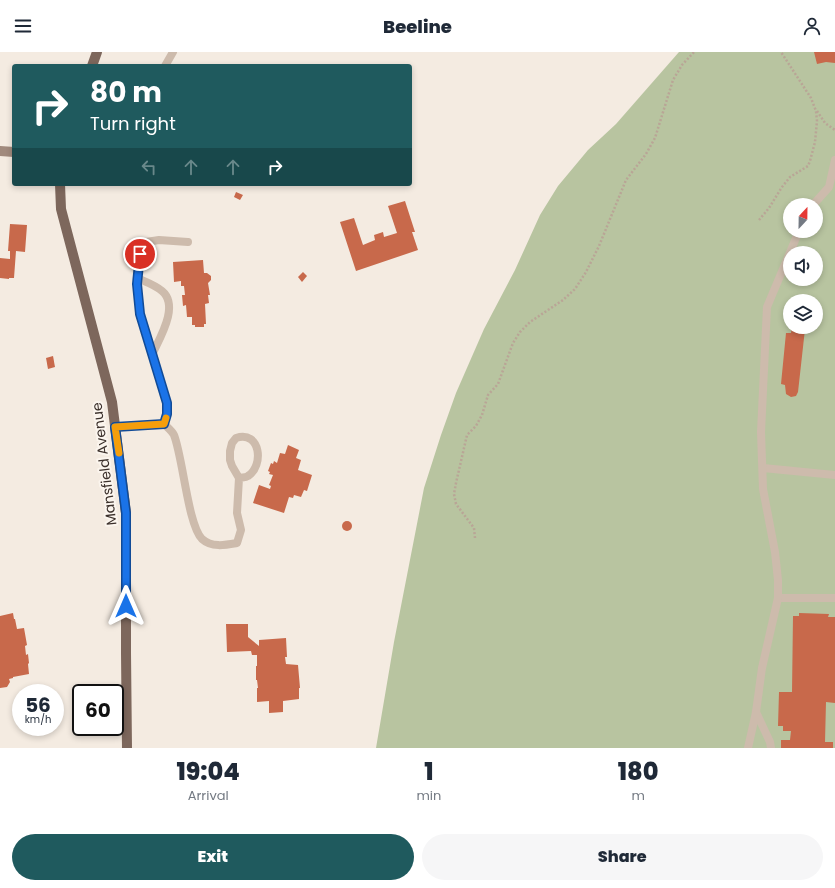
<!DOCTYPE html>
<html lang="en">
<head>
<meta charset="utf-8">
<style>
  body { margin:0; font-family:Poppins,sans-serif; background:#f6f6f7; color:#1f2937; height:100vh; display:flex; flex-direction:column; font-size:15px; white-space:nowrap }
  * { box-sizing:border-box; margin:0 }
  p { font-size:13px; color:#747a83 }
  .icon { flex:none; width:22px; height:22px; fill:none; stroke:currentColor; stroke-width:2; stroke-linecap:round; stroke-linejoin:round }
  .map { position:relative; height:696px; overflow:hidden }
  .side { display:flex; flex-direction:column; background:#fff; flex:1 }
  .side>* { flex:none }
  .hud { position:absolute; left:12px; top:12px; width:400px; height:122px; border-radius:4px; box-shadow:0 2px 6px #0003; background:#1f5a5e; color:#fff; overflow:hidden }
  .needle { width:26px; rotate:22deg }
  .controls { position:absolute; left:783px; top:146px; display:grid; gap:8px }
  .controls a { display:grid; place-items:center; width:40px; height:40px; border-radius:50%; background:#fff; box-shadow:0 2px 6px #0003; font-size:20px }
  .speed { position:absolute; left:12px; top:632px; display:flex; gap:8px; font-size:20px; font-weight:700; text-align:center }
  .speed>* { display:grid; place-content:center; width:52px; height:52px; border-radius:50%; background:#fff; box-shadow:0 2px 6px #0003; line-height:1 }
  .speed small { font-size:10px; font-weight:400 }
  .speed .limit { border:2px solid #111; border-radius:6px; background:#fff; color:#111 }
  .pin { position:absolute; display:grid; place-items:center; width:34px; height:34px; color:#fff; margin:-17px; border:2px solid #fff; border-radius:50%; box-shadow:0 1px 4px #0007 }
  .me { position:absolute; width:44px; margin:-22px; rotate:0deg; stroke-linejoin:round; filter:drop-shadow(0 0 3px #0008) }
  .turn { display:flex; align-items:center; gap:14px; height:84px; padding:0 12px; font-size:18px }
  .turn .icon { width:52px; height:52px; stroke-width:2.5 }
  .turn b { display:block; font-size:28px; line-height:34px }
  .lanes { display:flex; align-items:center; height:38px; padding:0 12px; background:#0003; justify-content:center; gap:20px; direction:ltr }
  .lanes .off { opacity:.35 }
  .eta { display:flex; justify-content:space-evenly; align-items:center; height:68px; text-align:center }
  .eta b { font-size:24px; font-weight:800; line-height:28px }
  .primary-button { display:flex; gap:8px; margin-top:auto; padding:8px 12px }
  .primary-button a { flex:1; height:46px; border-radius:24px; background:#1f5a5e; color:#fff; font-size:16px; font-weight:800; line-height:46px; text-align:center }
  .primary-button a+a { background:#f6f6f7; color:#1f2937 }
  header { display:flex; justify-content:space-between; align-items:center; height:52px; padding:0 12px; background:#fff; font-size:18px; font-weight:800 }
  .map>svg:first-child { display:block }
  .green { fill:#b8c4a0; fill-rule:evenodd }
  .building { fill:#c8694b }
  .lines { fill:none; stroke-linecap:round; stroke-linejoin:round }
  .path { stroke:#b9a596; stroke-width:2.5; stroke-dasharray:2 2; stroke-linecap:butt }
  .lane { stroke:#cdbbac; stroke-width:8 }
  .secondary { stroke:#a18a7d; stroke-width:10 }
  .primary { stroke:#7d675c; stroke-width:10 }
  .route-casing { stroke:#114b97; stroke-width:10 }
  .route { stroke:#1a73e8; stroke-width:7 }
  .slow { stroke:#f59e0b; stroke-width:7 }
  .labels { text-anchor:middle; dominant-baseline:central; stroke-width:4; stroke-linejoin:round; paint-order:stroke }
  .street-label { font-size:14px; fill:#3b302b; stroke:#fbf5ee }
</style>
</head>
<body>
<header><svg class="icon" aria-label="menu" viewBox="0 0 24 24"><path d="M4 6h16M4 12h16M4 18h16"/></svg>Beeline<svg class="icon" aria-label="person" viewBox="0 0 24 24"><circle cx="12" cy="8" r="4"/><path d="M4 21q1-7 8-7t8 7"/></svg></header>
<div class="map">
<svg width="835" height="696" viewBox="0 0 835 696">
  <rect width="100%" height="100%" fill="#f4ebe1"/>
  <!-- green -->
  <path class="green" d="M 679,0 L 835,0 L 835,696 L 376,696 L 394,590 L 424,436 L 441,383 L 456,341 L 484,277 L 515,218 L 540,163 L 558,134 L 588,98 L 616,72 ZM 790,153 L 816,153 L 816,179 L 790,179 ZM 790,201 L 816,201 L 816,227 L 790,227 ZM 790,249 L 816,249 L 816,275 L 790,275 Z"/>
  <!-- building -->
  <g class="building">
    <path d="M 814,0 L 835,0 L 835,11 L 826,10 L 817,12 Z"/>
    <path d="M 236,140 L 243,143 L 240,148 L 234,145 Z"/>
    <path d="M 405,149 L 415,180 L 412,180 L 418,198 L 356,219 L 340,170 L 354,166 L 363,193 L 375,188 L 374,183 L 383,180 L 384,185 L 397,181 L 388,154 Z"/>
    <path d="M 10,172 L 27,173 L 25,200 L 16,199 L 14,226 L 9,226 L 9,227 L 0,226 L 0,206 L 10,207 L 10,199 L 8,199 Z"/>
    <path d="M 203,208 L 204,221 L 207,221 L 211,224 L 211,228 L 208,231 L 210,243 L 208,243 L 209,251 L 205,252 L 206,272 L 204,272 L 204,275 L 195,275 L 195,273 L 192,273 L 192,265 L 187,265 L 186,253 L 183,254 L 182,243 L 185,243 L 184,234 L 181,234 L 181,229 L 174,230 L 173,210 Z"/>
    <path d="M 303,220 L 307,224 L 302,230 L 298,225 Z"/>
    <path d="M 792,275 L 805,275 L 805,277 L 798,340 L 796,344 L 791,345 L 786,342 L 785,333 L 781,332 L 786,281 L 791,281 Z"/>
    <path d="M 53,304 L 55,315 L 48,317 L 46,306 Z"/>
    <path d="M 288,393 L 299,398 L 296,406 L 301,408 L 298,418 L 312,423 L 307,439 L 304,438 L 301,445 L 294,443 L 293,446 L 289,445 L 284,461 L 253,451 L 259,433 L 270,437 L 271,434 L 269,433 L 273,423 L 269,422 L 270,420 L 268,419 L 271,411 L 273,412 L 274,409 L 277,411 L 280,401 L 285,402 Z"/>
    <circle cx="347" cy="474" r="5"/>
    <path d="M 13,561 L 14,567 L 15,567 L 17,577 L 24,576 L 27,593 L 25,594 L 26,603 L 28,602 L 29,611 L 28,612 L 29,622 L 13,625 L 13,626 L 9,627 L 10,630 L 7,635 L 0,636 L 0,564 Z"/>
    <path d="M 799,561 L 829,562 L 828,565 L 835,565 L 835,651 L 826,650 L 825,690 L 833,690 L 833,696 L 781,696 L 781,688 L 790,688 L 791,679 L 783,679 L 783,674 L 778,674 L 779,640 L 792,640 L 793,564 L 799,564 Z"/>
    <path d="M 226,572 L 248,572 L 248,585 L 259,594 L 259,588 L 286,586 L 287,605 L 285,605 L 286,612 L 298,613 L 300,636 L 299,636 L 299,647 L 283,649 L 283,660 L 269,661 L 269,649 L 257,650 L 257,636 L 258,636 L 257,628 L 256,628 L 256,614 L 257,614 L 257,603 L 252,603 L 251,599 L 227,600 Z"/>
  </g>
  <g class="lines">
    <!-- path -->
    <g class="path">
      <path d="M 817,59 L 825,71 L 835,78"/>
      <path d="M 759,168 L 769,156 L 782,135 L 790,125 L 808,114 L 810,109 L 815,90 L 817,69 L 816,59 L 811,46 L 781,0"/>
      <path d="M 475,486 L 474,476 L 456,452 L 454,442 L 456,431 L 467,383 L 476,374 L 482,363 L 488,343 L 498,332 L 513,291 L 520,280 L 530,270 L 563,248 L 575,237 L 586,220 L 599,194 L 626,128 L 646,102 L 655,86 L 673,28 L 682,13 L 694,0"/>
    </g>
    <!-- lane -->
    <g class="lane">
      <path d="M 165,14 L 173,0"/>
      <path d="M 813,153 L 829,135 L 835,108"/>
      <path d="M 137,226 C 146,230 155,233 162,239 C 180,254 159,287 152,303"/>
      <path d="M 164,372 C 167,375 172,379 174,383 C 183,406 188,473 202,487 C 212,496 226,493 237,491 L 241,478 L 237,461 L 239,426 L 232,414 L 230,408 L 230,399 L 232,391 L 236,386 C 261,378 264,414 248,424 C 245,426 242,425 239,426"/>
      <path d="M 115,375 L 164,372 L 167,362 L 167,351 L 140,263 L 137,226 L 140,202 L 146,190 L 159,188 L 188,190"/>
      <path d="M 763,416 L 835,423"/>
      <path d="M 778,546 L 835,546"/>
      <path d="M 756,660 L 770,690 L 771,696"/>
      <path d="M 748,696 L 756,660 L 762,616 L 778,546 L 778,528 L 775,500 L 763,437 L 761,380 L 767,255 L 799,179"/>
    </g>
    <!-- secondary -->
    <path class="secondary" d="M 0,99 L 14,100"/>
    <!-- primary -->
    <g class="primary">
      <path d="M 92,14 L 97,0"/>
      <path d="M 60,132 L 61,157 L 112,350 L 126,461 L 126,601 L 127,696"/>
    </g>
  </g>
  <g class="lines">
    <defs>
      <path id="route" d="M 126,554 L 126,461 L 115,375 L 164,372 L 167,362 L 167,351 L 140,262 L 137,232 L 140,202"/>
    </defs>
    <!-- route casing -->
    <use href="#route" class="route-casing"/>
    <!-- route -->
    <use href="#route" class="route"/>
    <!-- slow -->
    <path class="slow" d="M 119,401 L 115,375 L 164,372 L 166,366"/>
  </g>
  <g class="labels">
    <!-- street labels -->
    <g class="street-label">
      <text transform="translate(104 412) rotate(-97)">Mansfield Avenue</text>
    </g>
  </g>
</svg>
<div class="controls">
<a><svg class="needle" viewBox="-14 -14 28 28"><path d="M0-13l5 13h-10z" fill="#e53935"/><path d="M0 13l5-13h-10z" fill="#747a83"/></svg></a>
<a><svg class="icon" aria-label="sound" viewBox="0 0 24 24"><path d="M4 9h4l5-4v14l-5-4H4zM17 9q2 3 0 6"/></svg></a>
<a><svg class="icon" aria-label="layers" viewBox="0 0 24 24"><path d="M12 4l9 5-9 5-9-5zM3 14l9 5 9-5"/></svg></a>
</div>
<div class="speed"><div>56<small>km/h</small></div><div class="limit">60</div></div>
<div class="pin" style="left:140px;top:202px;background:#d93025"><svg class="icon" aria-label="arrive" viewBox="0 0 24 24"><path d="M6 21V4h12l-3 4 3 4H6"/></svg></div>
<svg class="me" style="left:126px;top:554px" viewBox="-20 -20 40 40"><path d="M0-17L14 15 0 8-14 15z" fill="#1a73e8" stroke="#fff" stroke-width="4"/></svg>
<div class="hud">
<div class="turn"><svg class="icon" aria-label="right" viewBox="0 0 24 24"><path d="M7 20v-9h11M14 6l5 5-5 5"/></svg><div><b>80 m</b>Turn right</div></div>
<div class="lanes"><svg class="icon off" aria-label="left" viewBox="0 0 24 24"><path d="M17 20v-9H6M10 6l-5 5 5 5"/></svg><svg class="icon off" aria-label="ahead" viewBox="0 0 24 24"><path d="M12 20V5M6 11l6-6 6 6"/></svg><svg class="icon off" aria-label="ahead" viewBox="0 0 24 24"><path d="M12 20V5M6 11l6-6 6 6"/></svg><svg class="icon" aria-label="right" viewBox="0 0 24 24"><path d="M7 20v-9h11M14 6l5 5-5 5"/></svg></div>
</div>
</div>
<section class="side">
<div class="eta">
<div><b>19:04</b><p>Arrival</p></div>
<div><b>1</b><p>min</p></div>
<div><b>180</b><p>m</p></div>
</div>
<div class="primary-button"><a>Exit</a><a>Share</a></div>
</section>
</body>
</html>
